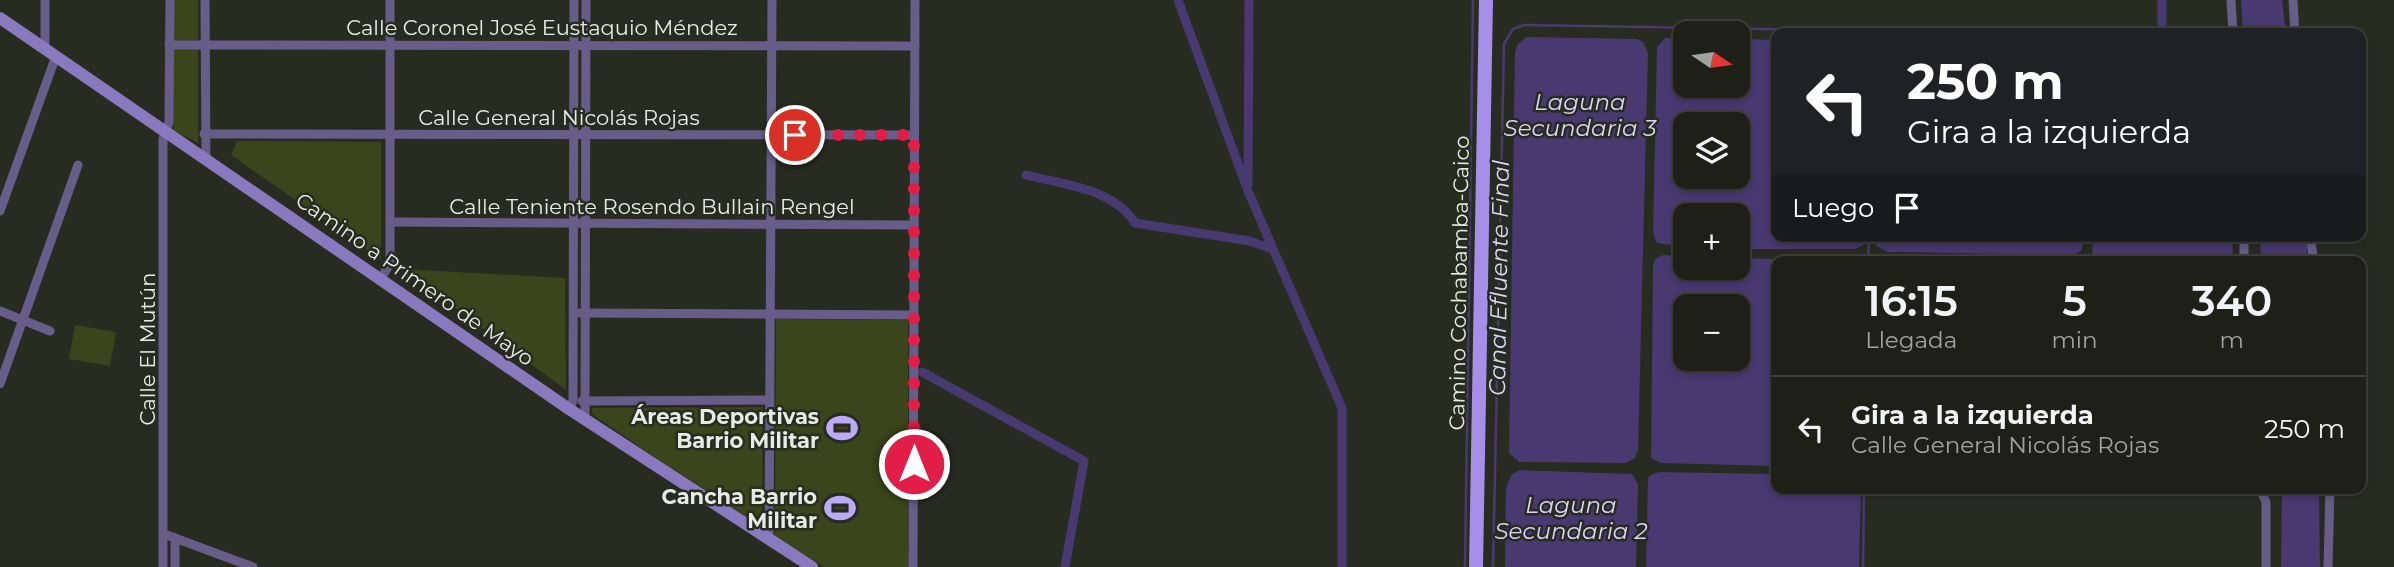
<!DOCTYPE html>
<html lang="es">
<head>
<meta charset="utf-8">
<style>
  body { margin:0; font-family:Montserrat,sans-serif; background:#2b2d25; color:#f1f3f6; height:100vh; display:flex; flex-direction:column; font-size:26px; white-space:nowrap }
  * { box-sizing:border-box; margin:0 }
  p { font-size:23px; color:#a1a3a2 }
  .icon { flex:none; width:38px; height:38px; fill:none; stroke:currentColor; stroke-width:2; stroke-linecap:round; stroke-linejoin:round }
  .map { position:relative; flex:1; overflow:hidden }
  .side { position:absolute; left:1771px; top:256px; width:595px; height:238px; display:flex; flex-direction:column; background:#1e2018; border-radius:14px; box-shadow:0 4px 10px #0003,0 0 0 2px #3c3e37 }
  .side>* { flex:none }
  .top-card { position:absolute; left:1771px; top:28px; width:595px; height:214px; border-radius:14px; box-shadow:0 4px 10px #0003,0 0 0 2px #3c3e37; background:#202124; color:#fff; overflow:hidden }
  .needle { width:46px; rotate:103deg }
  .fabs { position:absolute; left:1673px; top:21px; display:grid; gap:14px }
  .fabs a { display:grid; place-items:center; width:77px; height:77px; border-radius:14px; background:#1e2018; box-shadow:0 4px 10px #0003,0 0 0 2px #3c3e37; font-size:35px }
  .pin { position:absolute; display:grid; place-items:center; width:60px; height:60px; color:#fff; margin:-30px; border:4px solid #fff; border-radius:50%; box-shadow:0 2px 7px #0007 }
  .me { position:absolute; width:77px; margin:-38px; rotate:0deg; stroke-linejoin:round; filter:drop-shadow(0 0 5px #0008) }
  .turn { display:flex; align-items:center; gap:24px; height:147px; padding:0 21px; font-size:32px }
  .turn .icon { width:91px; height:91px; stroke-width:2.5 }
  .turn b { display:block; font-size:49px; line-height:60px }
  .then { display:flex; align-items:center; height:66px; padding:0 21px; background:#0003; gap:14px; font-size:26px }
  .eta { display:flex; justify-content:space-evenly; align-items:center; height:119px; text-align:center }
  .eta b { font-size:42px; font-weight:600; line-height:49px }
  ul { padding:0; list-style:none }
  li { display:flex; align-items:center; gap:21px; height:105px; padding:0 21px; border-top:2px solid #3c3e37 }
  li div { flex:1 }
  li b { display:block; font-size:26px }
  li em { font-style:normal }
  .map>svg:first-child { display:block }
  .green { fill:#3a451b }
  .water { fill:#483971; fill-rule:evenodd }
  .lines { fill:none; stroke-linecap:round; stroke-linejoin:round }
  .stream { stroke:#483971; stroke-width:2.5 }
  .canal { stroke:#483971; stroke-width:9 }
  .minor { stroke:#675d89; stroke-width:9 }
  .secondary { stroke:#8a79bf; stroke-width:12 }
  .primary { stroke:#a58fe9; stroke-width:14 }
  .route { stroke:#e11d48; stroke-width:12; stroke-dasharray:0 21.6 }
  .labels { text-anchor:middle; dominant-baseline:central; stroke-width:5; stroke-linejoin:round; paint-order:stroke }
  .street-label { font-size:21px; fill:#e8ebe3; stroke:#282b20 }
  .poi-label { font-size:21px; font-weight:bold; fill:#e8ebe3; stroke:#282b20; text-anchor:end }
  .water-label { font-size:23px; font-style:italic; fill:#dcd5f9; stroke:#282b20 }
</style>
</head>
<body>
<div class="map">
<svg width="2394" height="567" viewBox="0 0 2394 567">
  <rect width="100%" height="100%" fill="#282b20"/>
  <!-- green -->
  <g class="green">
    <path d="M 174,0 L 198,0 L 198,143 L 173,130 Z"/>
    <path d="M 237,141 L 381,142 L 381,259 L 231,155 Z"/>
    <path d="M 402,269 L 565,278 L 566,390 Z"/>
    <path d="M 776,319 L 908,320 L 908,567 L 825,567 L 775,537 Z"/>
    <path d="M 75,325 L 116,332 L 110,366 L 69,359 Z"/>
    <path d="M 763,407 L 762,527 L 670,467 L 663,467 L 662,462 L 592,414 L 592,408 Z"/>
  </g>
  <!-- water -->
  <g class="water">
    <path d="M 2241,0 L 2282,0 L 2286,33 L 2243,33 Z"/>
    <path d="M 1527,37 L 1637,39 L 1643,42 L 1648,53 L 1638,449 L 1635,458 L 1626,463 L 1519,462 L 1509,453 L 1515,52 L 1518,44 Z"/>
    <path d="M 1665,38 L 1685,38 L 1685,86 L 1738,86 L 1738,39 L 1776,40 L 1776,236 L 1864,236 L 1863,245 L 1856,249 L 1738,249 L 1738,215 L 1685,215 L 1685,247 L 1657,243 L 1653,233 L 1657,47 ZM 1738,124 L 1738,177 L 1685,177 L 1685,124 Z"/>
    <path d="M 1875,236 L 2085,236 L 2081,251 L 2073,255 L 1888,252 L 1876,246 Z"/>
    <path d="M 2093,236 L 2232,236 L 2233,261 L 2092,261 Z"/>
    <path d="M 2260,236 L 2306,236 L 2308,261 L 2261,261 Z"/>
    <path d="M 1663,255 L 1685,256 L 1685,268 L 1738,268 L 1738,258 L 1836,261 L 1776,261 L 1776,466 L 1661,463 L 1651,458 L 1653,265 L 1655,259 ZM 1738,306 L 1738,359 L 1685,359 L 1685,306 Z"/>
    <path d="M 1520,470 L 1632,474 L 1638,484 L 1636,567 L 1505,567 L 1506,488 L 1511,475 Z"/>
    <path d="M 1659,472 L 1776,474 L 1776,488 L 1861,488 L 1859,567 L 1646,567 L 1648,480 L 1649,476 Z"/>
    <path d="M 2282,488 L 2319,488 L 2320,567 L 2281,567 Z"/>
  </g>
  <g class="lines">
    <!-- stream -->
    <g class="stream">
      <path d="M 1868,261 L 1869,236"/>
      <path d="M 1465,567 L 1473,0"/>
      <path d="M 1493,567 L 1504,44 L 1513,29 L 1524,25 L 2011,33"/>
      <path d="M 1863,567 L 1864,488"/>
    </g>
    <!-- canal -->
    <g class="canal">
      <path d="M 1178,0 L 1248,191 L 1342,408 L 1342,567"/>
      <path d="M 2162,25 L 2162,0"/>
      <path d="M 1026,175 C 1064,185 1113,188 1135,223 L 1250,241 L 1272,249"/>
      <path d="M 1248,185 L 1249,0"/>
      <path d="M 922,372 L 1084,461 L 1065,567"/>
    </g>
    <!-- minor -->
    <g class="minor">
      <path d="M 45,0 L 45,49"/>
      <path d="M 205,0 L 206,160"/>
      <path d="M 2231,0 L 2233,33"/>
      <path d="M 2293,0 L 2295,33"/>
      <path d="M 169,45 L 915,46"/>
      <path d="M 204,134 L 914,135"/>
      <path d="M 0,211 L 56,56"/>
      <path d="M 390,222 L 914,225"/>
      <path d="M 2310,236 L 2314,261"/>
      <path d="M 2244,261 L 2244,236"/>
      <path d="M 381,278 L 390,264 L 390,0"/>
      <path d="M 0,311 L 50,331"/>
      <path d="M 580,313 L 914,315"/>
      <path d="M 0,384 L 78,165"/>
      <path d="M 582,401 L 770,400"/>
      <path d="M 569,409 L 573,401 L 574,0"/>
      <path d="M 585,419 L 586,0"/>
      <path d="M 2260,488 L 2266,502 L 2266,567"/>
      <path d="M 164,534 L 253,567"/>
      <path d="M 769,539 L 772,0"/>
      <path d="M 163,567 L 163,139 L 169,122 L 170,0"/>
      <path d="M 175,567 L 175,538"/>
      <path d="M 913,567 L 915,0"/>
      <path d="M 2328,567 L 2330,488"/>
    </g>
    <!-- secondary -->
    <path class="secondary" d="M 0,18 L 569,409 L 812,567"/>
    <!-- primary -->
    <path class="primary" d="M 1476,567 L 1486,0"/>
  </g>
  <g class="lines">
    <!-- route -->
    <path class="route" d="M 795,135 L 914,135 L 914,464"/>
  </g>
  <!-- icons -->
  <defs>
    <symbol id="stadium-bare" viewBox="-9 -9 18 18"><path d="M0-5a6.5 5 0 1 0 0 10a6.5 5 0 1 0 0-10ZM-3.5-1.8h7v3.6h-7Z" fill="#bbaaf6" stroke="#282b20" stroke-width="2.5" paint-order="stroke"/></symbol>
  </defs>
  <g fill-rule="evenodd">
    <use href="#stadium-bare" x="820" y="406" width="44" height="44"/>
    <use href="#stadium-bare" x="818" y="486" width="44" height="44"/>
  </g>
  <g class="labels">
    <!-- street labels -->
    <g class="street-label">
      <text x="542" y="27">Calle Coronel José Eustaquio Méndez</text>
      <text x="559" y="117">Calle General Nicolás Rojas</text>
      <text x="652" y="206">Calle Teniente Rosendo Bullain Rengel</text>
      <text transform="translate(415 279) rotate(35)">Camino a Primero de Mayo</text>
      <text transform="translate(1459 283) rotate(-89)">Camino Cochabamba-Caico</text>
      <text transform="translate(147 349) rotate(-90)">Calle El Mutún</text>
    </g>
    <!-- poi labels -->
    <g class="poi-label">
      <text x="819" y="416">Áreas Deportivas<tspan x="819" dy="24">Barrio Militar</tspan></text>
      <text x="817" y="496">Cancha Barrio<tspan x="817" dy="24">Militar</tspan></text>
    </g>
    <!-- water labels -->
    <g class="water-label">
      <text x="1580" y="102">Laguna<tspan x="1580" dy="26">Secundaria 3</tspan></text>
      <text transform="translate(1499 278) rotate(-89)">Canal Efluente Final</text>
      <text x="1571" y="505">Laguna<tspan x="1571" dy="26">Secundaria 2</tspan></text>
    </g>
  </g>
</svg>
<div class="fabs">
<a><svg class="needle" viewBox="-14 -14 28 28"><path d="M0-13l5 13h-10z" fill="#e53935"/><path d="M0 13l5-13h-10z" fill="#a1a3a2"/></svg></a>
<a><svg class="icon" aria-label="layers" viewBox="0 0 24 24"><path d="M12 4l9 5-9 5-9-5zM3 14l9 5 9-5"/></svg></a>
<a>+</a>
<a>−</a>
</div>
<div class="pin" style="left:795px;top:135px;background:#d93025"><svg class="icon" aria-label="arrive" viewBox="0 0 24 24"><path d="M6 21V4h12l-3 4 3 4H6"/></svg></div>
<svg class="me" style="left:914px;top:464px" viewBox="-20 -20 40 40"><circle r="17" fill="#e11d48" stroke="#fff" stroke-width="3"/><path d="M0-11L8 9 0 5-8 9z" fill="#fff"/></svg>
<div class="top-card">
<div class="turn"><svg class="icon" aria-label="left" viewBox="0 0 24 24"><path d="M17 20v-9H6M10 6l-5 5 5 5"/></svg><div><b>250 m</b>Gira a la izquierda</div></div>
<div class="then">Luego<svg class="icon" aria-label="arrive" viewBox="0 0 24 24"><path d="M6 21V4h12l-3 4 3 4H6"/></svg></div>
</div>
<section class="side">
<div class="eta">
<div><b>16:15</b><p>Llegada</p></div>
<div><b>5</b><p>min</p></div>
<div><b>340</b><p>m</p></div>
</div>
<ul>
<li><svg class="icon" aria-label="left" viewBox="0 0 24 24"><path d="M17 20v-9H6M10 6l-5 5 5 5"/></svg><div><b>Gira a la izquierda</b><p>Calle General Nicolás Rojas</p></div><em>250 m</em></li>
</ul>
</section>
</div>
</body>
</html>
